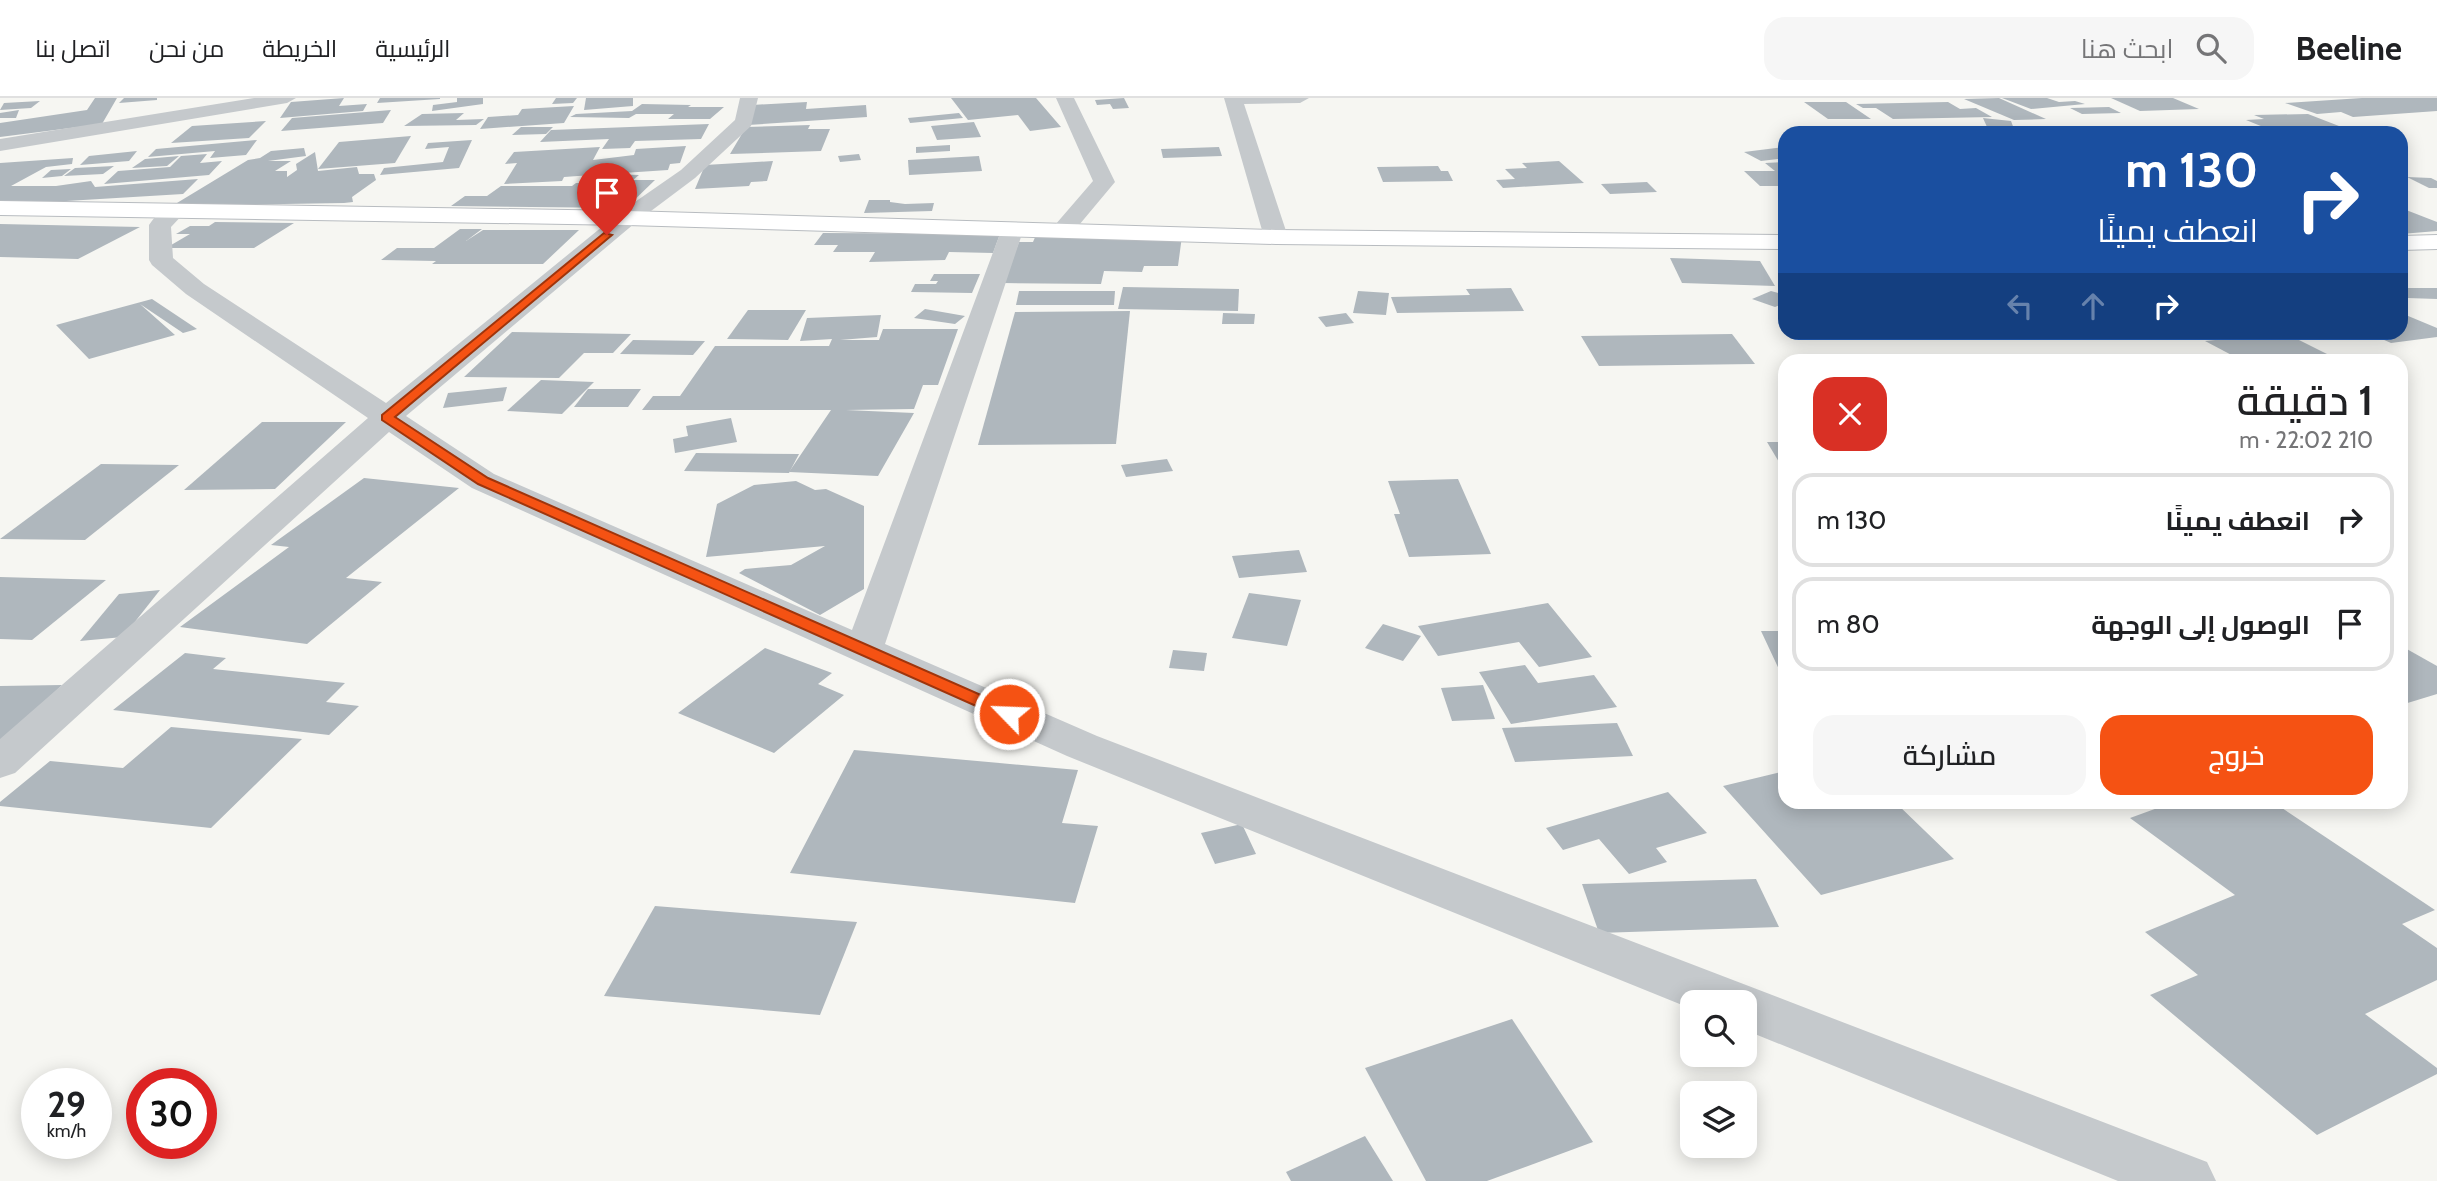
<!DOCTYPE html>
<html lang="ar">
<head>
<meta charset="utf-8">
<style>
  body { margin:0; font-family:Cabin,Cairo,sans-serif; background:#f6f6f6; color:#202124; direction:rtl; height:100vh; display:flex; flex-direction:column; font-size:26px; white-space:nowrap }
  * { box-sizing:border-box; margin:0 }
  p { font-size:23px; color:#757577 }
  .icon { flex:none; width:38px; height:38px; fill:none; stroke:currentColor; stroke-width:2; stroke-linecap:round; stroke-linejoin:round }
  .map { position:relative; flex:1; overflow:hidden; direction:ltr }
  .sheet { position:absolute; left:1778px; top:256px; width:630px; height:455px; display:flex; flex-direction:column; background:#fff; border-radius:21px; box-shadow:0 4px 18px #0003; direction:rtl }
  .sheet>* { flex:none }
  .banner { position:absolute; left:1778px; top:28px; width:630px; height:214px; border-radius:21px; box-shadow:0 4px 18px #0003; direction:rtl; background:#1a4fa0; color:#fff; overflow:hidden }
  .fabs { position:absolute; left:1680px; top:892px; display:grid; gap:14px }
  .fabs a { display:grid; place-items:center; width:77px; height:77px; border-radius:14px; background:#fff; box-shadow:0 4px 18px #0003; font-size:35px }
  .speed { position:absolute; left:21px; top:970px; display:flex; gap:14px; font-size:35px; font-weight:700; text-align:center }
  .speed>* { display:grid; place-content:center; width:91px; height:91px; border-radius:50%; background:#fff; box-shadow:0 4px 18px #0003; line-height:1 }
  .speed small { font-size:18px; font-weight:400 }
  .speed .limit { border:10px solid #d22; background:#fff; color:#111 }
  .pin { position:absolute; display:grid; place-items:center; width:60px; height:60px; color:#fff; margin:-72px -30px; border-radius:50% 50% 50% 0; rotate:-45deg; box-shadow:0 0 7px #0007 }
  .pin .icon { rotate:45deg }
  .me { position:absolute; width:77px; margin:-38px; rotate:294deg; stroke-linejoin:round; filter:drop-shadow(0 0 5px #0008) }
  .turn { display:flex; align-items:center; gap:24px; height:147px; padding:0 35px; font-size:32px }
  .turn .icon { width:91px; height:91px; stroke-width:2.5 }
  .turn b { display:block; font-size:49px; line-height:60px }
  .lanes { display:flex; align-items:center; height:66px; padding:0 35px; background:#0003; justify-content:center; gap:35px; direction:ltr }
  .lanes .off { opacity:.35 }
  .round { display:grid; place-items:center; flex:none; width:74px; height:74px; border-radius:21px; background:#f6f6f6 }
  .summary { display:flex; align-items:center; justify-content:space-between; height:119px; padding:0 35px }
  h1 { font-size:42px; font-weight:600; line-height:52px }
  .action { display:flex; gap:14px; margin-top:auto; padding:14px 35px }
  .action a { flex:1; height:80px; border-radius:21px; background:#f55213; color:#fff; font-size:28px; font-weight:600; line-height:80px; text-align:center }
  .action a+a { background:#f6f6f6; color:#202124 }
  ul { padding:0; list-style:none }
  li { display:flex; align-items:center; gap:21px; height:94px; margin:0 14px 10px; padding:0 21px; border:4px solid #e0e0e0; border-radius:21px }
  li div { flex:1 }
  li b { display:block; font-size:26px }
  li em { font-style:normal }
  header { display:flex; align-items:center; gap:42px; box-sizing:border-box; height:98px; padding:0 35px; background:#fff; border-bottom:2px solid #e0e0e0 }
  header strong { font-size:33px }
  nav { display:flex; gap:38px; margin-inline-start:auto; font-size:24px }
  .search { width:490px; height:63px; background:#f6f6f6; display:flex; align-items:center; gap:18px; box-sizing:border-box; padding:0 24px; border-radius:21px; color:#757577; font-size:26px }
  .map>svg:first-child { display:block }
  .building { fill:#afb7bd }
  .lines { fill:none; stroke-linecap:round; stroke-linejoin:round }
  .major-casing { stroke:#b8bcc0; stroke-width:2 }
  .minor { fill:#c5c9cc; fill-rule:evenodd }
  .major { fill:#fff; fill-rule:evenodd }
  .route { fill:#f55213; stroke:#9f350c; stroke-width:2 }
</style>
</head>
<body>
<header>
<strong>Beeline</strong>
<div class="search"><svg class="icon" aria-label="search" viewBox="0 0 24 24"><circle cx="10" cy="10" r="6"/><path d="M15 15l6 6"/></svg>ابحث هنا</div>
<nav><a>الرئيسية</a><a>الخريطة</a><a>من نحن</a><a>اتصل بنا</a></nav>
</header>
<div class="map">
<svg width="2437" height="1083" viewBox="0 0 2437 1083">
  <rect width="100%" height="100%" fill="#f6f6f2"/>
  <!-- building -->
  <g class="building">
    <path d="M 95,0 L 117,0 L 102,26 L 0,39 L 0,25 L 87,12 Z"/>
    <path d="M 124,0 L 157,0 L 157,2 L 119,5 Z"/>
    <path d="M 344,0 L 339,8 L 367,6 L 363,13 L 280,20 L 291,4 Z"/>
    <path d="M 380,0 L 440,0 L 440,1 L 377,5 Z"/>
    <path d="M 457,0 L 483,0 L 483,6 L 432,13 L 433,7 L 457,4 Z"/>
    <path d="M 556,0 L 577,0 L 573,5 L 552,6 Z"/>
    <path d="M 586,0 L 633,0 L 633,8 L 584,12 Z"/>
    <path d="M 951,0 L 1036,0 L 1061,29 L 1030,33 L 1018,17 L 968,22 Z"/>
    <path d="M 1124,0 L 1129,10 L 1113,11 L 1110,6 L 1097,7 L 1095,2 Z"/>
    <path d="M 1999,0 L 2046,21 L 2014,22 L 1964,1 Z"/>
    <path d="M 2002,0 L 2047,0 L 2059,4 L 2075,3 L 2085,6 L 2031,11 Z"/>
    <path d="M 2111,0 L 2173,0 L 2199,11 L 2140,13 Z"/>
    <path d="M 2362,0 L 2437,0 L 2437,13 L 2353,19 L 2341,14 L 2317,16 L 2285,5 Z"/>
    <path d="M 40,3 L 31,10 L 0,12 L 4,5 Z"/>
    <path d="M 807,4 L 806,11 L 866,7 L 867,19 L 748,27 L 752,7 Z"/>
    <path d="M 1804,4 L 1846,4 L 1871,21 L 1828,21 Z"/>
    <path d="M 1948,4 L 1960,11 L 1976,10 L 1992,19 L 1893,21 L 1876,10 L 1863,10 L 1856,6 Z"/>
    <path d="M 642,6 L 691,7 L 688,9 L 724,9 L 710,21 L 668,21 L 674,16 L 636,16 L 629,20 L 570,19 L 576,16 L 632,13 Z"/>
    <path d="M 574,8 L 564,25 L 480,31 L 488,19 L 518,17 L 522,11 Z"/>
    <path d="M 2109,9 L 2121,15 L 2082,16 L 2070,10 Z"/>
    <path d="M 19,12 L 16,20 L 0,20 L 0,15 Z"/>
    <path d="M 391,12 L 383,25 L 281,33 L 292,20 Z"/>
    <path d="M 464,15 L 456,22 L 484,21 L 476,27 L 404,28 L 422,16 Z"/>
    <path d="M 959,15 L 963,20 L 910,25 L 908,20 Z"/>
    <path d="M 2308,16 L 2357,35 L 2278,35 L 2246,22 L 2264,21 L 2254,17 Z"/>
    <path d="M 1983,20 L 2011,23 L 2014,31 L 1987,29 Z"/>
    <path d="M 266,23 L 249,40 L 171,45 L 192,28 Z"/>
    <path d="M 974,24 L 981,39 L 937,42 L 931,28 Z"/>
    <path d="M 709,26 L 701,41 L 635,43 L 630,50 L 602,51 L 609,41 L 540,44 L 551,32 Z"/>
    <path d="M 810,27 L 808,31 L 830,31 L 821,53 L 730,56 L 746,29 Z"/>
    <path d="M 521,29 L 553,29 L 546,36 L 512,37 Z"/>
    <path d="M 411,38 L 395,65 L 318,71 L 339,44 Z"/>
    <path d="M 257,42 L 246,57 L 210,60 L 215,53 L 148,59 L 156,51 Z"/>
    <path d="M 472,42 L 459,70 L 380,77 L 384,70 L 443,64 L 449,49 L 425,51 L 428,45 Z"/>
    <path d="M 950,47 L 950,53 L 916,55 L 916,49 Z"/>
    <path d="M 686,48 L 680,65 L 670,66 L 668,72 L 608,76 L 639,77 L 633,82 L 655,82 L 626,110 L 451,108 L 465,98 L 487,98 L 501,88 L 572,88 L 576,85 L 595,85 L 606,76 L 564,79 L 562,83 L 504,86 L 517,65 L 505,66 L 514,54 L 600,49 L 593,62 L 634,57 L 636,51 Z"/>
    <path d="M 1219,49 L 1222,58 L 1163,60 L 1161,51 Z"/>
    <path d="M 1785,49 L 1785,60 L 1761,63 L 1744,54 Z"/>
    <path d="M 304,50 L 306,58 L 268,63 L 291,63 L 275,73 L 287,73 L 287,79 L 297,72 L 296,66 L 315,54 L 318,73 L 357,69 L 359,76 L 374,76 L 376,82 L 352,99 L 353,104 L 344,105 L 172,108 L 248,62 L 260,60 L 271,53 Z"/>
    <path d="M 137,53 L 129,63 L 80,67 L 89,58 Z"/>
    <path d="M 207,56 L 200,65 L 222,63 L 209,77 L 104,86 L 118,73 L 170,69 L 181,58 Z"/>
    <path d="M 859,56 L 861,62 L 840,64 L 838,58 Z"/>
    <path d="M 179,58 L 167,68 L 132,70 L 145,61 Z"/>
    <path d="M 979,58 L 982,73 L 909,77 L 908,62 Z"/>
    <path d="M 73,60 L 72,66 L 46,69 L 11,88 L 56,88 L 91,83 L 95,89 L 198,81 L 183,96 L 0,107 L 0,65 Z"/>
    <path d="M 773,63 L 767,83 L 751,84 L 749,88 L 695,91 L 705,67 Z"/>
    <path d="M 1559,63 L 1584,85 L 1503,90 L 1496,82 L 1515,81 L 1505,71 L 1527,70 L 1522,65 Z"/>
    <path d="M 1785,64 L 1785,88 L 1760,88 L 1744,73 L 1775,73 L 1765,65 Z"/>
    <path d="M 114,68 L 103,76 L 64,78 L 75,70 Z"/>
    <path d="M 1438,68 L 1441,73 L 1448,73 L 1453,83 L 1383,84 L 1377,69 Z"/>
    <path d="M 71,71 L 62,78 L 42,80 L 51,72 Z"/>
    <path d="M 2407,79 L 2431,80 L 2437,83 L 2437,90 L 2429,90 Z"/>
    <path d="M 1647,84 L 1657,94 L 1610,96 L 1601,86 Z"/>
    <path d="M 869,102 L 890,102 L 890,104 L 905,106 L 934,105 L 932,113 L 864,115 Z"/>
    <path d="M 2401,110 L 2437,124 L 2437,133 L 2401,136 Z"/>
    <path d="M 215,124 L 294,125 L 254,150 L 166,150 L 190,136 L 176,136 L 190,128 L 209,128 Z"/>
    <path d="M 0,126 L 140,129 L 78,161 L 0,159 Z"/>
    <path d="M 460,131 L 482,131 L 466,143 L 483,132 L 579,132 L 543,166 L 432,166 L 436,163 L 381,162 L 397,150 L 434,150 Z"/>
    <path d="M 823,135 L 1000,136 L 993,155 L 949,154 L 945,162 L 869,164 L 875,154 L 833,154 L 838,147 L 814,147 Z"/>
    <path d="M 1036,137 L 1182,138 L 1178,168 L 1144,168 L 1142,174 L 1104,173 L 1101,186 L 1003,185 L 1019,144 L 1033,144 Z"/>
    <path d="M 1670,160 L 1760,163 L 1775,188 L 1682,185 Z"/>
    <path d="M 934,176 L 980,176 L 972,195 L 911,194 L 915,186 L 936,186 L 938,183 L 930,183 Z"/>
    <path d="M 1123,189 L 1239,191 L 1238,213 L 1118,211 Z"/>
    <path d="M 1511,190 L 1524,213 L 1397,215 L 1391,199 L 1470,197 L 1466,191 Z"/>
    <path d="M 2401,190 L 2437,190 L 2437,201 L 2407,200 L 2401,197 Z"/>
    <path d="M 1019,193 L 1115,193 L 1114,207 L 1016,207 Z"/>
    <path d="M 1358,193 L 1389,195 L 1386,217 L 1353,215 Z"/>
    <path d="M 1771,193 L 1785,197 L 1785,205 L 1775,209 L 1752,201 Z"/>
    <path d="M 152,201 L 197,231 L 183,235 L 140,206 L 175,237 L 89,261 L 56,227 Z"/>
    <path d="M 925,211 L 965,218 L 955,226 L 914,220 Z"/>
    <path d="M 748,212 L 806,212 L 788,242 L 727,241 Z"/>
    <path d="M 1130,213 L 1116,346 L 978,347 L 1015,214 Z"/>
    <path d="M 1223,215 L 1255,216 L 1254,226 L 1222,226 Z"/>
    <path d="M 1346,215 L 1354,225 L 1326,229 L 1318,219 Z"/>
    <path d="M 2401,215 L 2437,230 L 2437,239 L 2391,245 L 2366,234 L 2401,234 Z"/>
    <path d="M 881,217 L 877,239 L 840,242 L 879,242 L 883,231 L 958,231 L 938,287 L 923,287 L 914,311 L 846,312 L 914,315 L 878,378 L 789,374 L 831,312 L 642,312 L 653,298 L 680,298 L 715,248 L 829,248 L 832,241 L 800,243 L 807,220 Z"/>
    <path d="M 512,234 L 631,236 L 613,255 L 584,255 L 559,280 L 464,279 Z"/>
    <path d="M 2046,234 L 2101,234 L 2105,238 L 2046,237 Z"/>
    <path d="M 2285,235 L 2339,262 L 2241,262 L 2205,243 Z"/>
    <path d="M 1732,236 L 1755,266 L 1599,268 L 1581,238 Z"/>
    <path d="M 633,242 L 705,243 L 693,257 L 620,256 Z"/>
    <path d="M 541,282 L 594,284 L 562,316 L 507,313 Z"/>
    <path d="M 507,289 L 503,303 L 443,310 L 448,295 Z"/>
    <path d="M 588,291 L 641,291 L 628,309 L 574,309 Z"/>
    <path d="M 731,320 L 737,344 L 675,355 L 673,341 L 688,338 L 686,328 Z"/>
    <path d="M 262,324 L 346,324 L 275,391 L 184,392 Z"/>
    <path d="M 1767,344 L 1785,344 L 1785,374 Z"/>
    <path d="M 696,355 L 799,356 L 789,375 L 684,373 Z"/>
    <path d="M 1167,361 L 1173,373 L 1126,379 L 1121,367 Z"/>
    <path d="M 101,366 L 179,367 L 85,442 L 0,441 Z"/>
    <path d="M 364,380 L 459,390 L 346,480 L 382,484 L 307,546 L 180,529 L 289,449 L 271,447 Z"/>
    <path d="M 1458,381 L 1491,456 L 1409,459 L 1394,416 L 1400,416 L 1388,383 Z"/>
    <path d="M 796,383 L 815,392 L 826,391 L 864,408 L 864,491 L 820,517 L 739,475 L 745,471 L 791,467 L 825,448 L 706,459 L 717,406 L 754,387 Z"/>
    <path d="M 1299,452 L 1307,474 L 1239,480 L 1232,458 Z"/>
    <path d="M 0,479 L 106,482 L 32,542 L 0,541 Z"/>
    <path d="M 160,492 L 123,539 L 80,543 L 119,496 Z"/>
    <path d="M 1249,495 L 1301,502 L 1287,548 L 1232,540 Z"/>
    <path d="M 1548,505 L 1592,559 L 1539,569 L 1519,544 L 1438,558 L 1418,528 Z"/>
    <path d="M 1383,526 L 1421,538 L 1403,563 L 1365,550 Z"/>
    <path d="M 1761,533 L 1785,533 L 1785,599 L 1779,582 L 1784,582 Z"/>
    <path d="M 765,550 L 832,575 L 818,586 L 844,597 L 774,655 L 678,615 Z"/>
    <path d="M 2405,550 L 2437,568 L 2437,596 L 2401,607 L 2401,551 Z"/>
    <path d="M 1173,552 L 1207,555 L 1204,573 L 1169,570 Z"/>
    <path d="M 185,555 L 226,560 L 213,571 L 345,585 L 326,604 L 359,608 L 329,637 L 113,612 Z"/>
    <path d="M 1525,567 L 1538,585 L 1594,577 L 1617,609 L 1511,626 L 1479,574 Z"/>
    <path d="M 62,587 L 0,646 L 0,588 Z"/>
    <path d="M 1483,587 L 1495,621 L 1452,623 L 1441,590 Z"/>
    <path d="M 1617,625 L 1633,658 L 1515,664 L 1502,630 Z"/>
    <path d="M 171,629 L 302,641 L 211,730 L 0,708 L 0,704 L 50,663 L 123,670 Z"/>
    <path d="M 854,652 L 1078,672 L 1062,725 L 1098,728 L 1075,805 L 790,775 Z"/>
    <path d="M 1785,673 L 1785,704 L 1895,704 L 1954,761 L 1821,797 L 1723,688 Z"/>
    <path d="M 1668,694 L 1707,735 L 1656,750 L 1667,764 L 1629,776 L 1599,741 L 1563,752 L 1546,730 Z"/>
    <path d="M 2174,704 L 2273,704 L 2435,812 L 2402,826 L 2437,850 L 2437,882 L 2365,916 L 2437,970 L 2437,976 L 2317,1037 L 2150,897 L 2198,877 L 2145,834 L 2235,797 L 2130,720 Z"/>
    <path d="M 1242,726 L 1256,756 L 1215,766 L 1201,735 Z"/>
    <path d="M 1756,781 L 1779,829 L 1599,835 L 1582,786 Z"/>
    <path d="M 655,808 L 857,824 L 820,917 L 604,898 Z"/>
    <path d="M 1512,921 L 1593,1044 L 1487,1083 L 1426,1083 L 1365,970 Z"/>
    <path d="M 1365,1038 L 1393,1083 L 1291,1083 L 1286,1074 Z"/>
  </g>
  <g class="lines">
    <defs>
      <g id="major">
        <path d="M 0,103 L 627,113 L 1276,132 L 1785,137 L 1785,151 L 1276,146 L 627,127 L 0,117 Z"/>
        <path d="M 2437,137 L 2437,151 L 2401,152 L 2401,138 Z"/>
      </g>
    </defs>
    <!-- major casing -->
    <use href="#major" class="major-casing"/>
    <!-- minor -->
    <g class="minor">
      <path d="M 254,0 L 296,0 L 287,5 L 0,53 L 0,41 Z"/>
      <path d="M 740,0 L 758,0 L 751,28 L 695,80 L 635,125 L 406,318 L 494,376 L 852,532 L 1001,133 L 1004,128 L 1020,128 L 1023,133 L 885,546 L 1097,638 L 2207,1064 L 2216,1083 L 2118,1083 L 1745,932 L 1745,905 L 1692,905 L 1692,911 L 1067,658 L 472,390 L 389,334 L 15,675 L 0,680 L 0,641 L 368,320 L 186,196 L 152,167 L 149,162 L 149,127 C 157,115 168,103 184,107 L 187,112 L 171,129 L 173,160 L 204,186 L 386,305 L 619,115 L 681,72 L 735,22 Z"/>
      <path d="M 1056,0 L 1074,0 L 1115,84 L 1069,139 L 1053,139 L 1049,134 L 1093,83 Z"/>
      <path d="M 1224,0 L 1309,0 L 1300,5 L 1244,6 L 1288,139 L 1284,144 L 1268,144 L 1264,139 Z"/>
    </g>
    <!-- major -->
    <use href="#major" class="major"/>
  </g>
  <!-- route -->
  <path class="route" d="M 604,135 L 612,137 L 395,319 L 488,380 L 1015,612 L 1017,616 L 1015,620 L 1003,620 L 478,386 L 382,322 L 382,317 Z"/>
</svg>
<div class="fabs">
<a><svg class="icon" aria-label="search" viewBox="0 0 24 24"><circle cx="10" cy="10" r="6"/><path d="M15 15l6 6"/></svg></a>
<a><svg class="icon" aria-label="layers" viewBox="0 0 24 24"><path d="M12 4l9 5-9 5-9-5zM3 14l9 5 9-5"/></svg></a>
</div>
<div class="speed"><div>29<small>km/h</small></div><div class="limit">30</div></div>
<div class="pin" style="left:607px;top:137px;background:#d93025"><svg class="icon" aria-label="arrive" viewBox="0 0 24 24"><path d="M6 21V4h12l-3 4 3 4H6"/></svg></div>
<svg class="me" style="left:1009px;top:616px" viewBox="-20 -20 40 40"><circle r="17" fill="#f55213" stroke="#fff" stroke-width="3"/><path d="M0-11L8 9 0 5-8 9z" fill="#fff"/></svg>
<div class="banner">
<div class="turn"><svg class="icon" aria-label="right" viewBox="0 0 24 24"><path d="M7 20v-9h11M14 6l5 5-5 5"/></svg><div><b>130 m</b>انعطف يمينًا</div></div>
<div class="lanes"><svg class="icon off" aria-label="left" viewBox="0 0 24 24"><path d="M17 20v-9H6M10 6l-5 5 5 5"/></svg><svg class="icon off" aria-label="ahead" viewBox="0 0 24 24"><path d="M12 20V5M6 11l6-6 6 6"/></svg><svg class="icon" aria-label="right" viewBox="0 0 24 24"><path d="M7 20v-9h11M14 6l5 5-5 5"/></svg></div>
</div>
<section class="sheet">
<div class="summary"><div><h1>1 دقيقة</h1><p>210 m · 22:02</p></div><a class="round" style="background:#d93025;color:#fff"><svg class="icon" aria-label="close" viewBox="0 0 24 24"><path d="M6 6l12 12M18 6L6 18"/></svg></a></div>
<ul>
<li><svg class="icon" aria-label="right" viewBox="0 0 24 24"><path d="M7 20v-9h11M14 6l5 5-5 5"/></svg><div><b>انعطف يمينًا</b></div><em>130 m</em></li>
<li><svg class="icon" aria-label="arrive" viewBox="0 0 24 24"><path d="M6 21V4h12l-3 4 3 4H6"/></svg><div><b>الوصول إلى الوجهة</b></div><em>80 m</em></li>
</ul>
<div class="action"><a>خروج</a><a>مشاركة</a></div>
</section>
</div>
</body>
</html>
